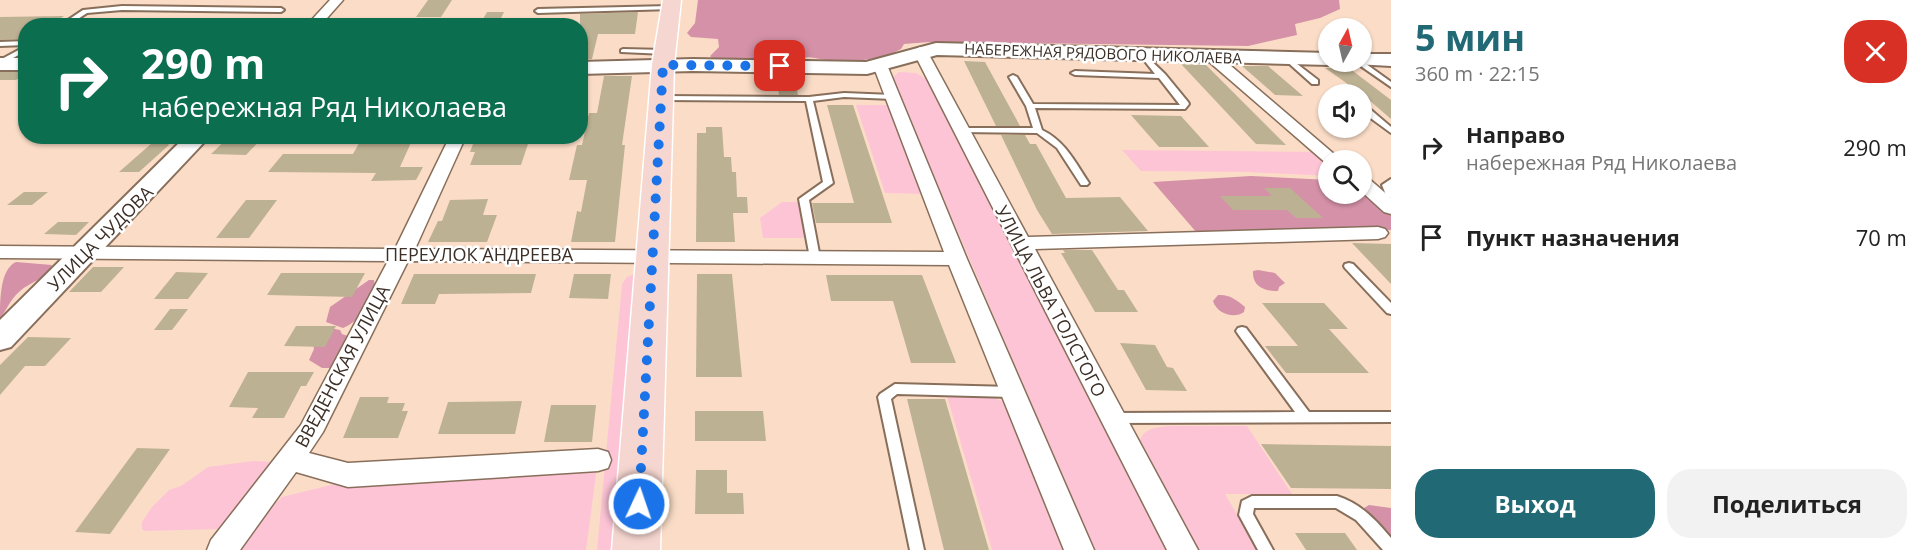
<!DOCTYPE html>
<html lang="ru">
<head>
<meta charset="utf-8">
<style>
  body { margin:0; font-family:"Open Sans",sans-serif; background:#f2f2f2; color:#222; height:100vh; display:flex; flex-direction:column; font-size:22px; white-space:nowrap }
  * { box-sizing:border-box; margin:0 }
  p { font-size:20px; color:#767676 }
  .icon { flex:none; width:33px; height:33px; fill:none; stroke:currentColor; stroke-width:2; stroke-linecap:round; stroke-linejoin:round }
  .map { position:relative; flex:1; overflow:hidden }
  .sheet { display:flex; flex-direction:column; background:#fff; width:540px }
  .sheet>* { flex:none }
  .guide { position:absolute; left:18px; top:18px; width:570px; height:126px; border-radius:24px; box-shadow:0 2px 4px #0004; background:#0b6e4f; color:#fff; overflow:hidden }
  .needle { width:39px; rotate:8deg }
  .buttons { position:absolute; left:1318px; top:18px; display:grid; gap:12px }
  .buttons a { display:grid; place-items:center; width:54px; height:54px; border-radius:50%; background:#fff; box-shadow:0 2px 4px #0004; font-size:30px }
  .pin { position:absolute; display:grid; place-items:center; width:51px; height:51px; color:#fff; margin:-26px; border-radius:12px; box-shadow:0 3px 9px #0006 }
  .me { position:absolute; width:66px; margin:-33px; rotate:3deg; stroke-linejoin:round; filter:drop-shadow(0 0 4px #0008) }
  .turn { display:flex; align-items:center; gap:21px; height:126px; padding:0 24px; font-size:27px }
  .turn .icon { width:78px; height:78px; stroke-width:2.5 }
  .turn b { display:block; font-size:42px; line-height:51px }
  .round { display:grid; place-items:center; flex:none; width:63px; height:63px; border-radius:24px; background:#f2f2f2 }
  .summary { display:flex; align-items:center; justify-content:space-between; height:102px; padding:0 24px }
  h1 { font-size:36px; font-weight:700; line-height:45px; color:#206975 }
  .action { display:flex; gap:12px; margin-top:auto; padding:12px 24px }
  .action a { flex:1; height:69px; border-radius:24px; background:#206975; color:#fff; font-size:24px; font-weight:700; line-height:69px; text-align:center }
  .action a+a { background:#f2f2f2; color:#222 }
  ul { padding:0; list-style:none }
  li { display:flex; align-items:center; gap:18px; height:90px; padding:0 24px }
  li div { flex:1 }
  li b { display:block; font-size:22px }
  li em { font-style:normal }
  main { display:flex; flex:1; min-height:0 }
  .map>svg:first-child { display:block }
  .green { fill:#fdc4d6 }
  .forest { fill:#d591a7 }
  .building { fill:#bdb193 }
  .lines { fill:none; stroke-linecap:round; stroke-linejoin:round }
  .lane-casing { stroke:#886f5b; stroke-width:4 }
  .street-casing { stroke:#886f5b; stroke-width:3 }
  .secondary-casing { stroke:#886f5b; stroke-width:4 }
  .primary-casing { stroke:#fff; stroke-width:3 }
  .lane { fill:#fff; fill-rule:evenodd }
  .street { fill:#fff; fill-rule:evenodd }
  .secondary { fill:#fff; fill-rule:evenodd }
  .primary { fill:#f6d6d0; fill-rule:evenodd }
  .route { stroke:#1a73e8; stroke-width:10; stroke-dasharray:0 18 }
  .labels { text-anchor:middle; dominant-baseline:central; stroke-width:5; stroke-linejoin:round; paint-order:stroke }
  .far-street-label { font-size:15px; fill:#3b2f27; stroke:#fff }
  .street-label { font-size:18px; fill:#3b2f27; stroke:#fff }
</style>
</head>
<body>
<main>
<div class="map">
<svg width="1391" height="550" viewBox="0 0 1391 550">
  <rect width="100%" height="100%" fill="#fbddc7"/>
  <!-- green -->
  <g class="green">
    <path d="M 899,72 L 916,73 L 927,79 L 1167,550 L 1094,550 L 892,78 Z"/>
    <path d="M 856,105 L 891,105 L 925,194 L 885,193 Z"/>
    <path d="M 1122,150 L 1317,152 L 1329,162 L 1329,176 L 1248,172 L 1141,171 Z"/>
    <path d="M 782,202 L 799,202 L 807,238 L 763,238 L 760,218 Z"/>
    <path d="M 635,274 L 636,277 L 611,550 L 597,550 L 622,284 L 627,277 Z"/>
    <path d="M 956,394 L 985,395 L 1008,403 L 1066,550 L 992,550 L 947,396 Z"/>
    <path d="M 1169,426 L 1247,426 L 1292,494 L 1225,494 L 1258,550 L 1194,550 L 1139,445 C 1141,429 1155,427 1169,426 Z"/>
    <path d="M 253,461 L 272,462 L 222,529 L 145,531 L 142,529 L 142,522 L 152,507 L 169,490 L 181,486 L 208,467 Z"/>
    <path d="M 597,467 L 586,550 L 233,550 L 256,522 L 282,497 L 343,482 Z"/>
  </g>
  <!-- forest -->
  <g class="forest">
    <path d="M 698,0 L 1339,0 L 1340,9 L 1320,18 L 1295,24 L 1297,35 L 1248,46 L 929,42 L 904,44 L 901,49 L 887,56 L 846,63 L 808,57 L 788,62 L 713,59 L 710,56 L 719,47 L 718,39 L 691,37 L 687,33 L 695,23 Z"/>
    <path d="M 1251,176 L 1329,180 L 1329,194 L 1362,194 L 1362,186 L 1391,212 L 1391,230 L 1197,233 L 1153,182 Z"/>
    <path d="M 16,262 L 52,265 C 44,281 31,281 19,292 C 10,300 7,309 0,319 C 0,300 0,269 16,262 Z"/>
    <path d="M 1258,270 L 1275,273 L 1285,283 L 1279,287 L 1278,291 C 1265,291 1252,287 1253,271 Z"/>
    <path d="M 369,280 L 374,280 C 378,299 360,321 343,328 L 326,322 L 330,307 Z"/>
    <path d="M 1218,295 C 1229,294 1237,300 1245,307 L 1244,312 C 1234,319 1217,314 1213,301 Z"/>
    <path d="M 330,328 L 340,330 L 342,334 L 351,337 L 332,368 L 322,368 L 309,360 L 314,349 L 312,339 Z"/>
    <path d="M 1369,505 L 1391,508 L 1391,537 L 1368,515 L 1364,508 Z"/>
  </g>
  <!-- building -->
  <g class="building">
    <path d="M 428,0 L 452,0 L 441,17 L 416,17 Z"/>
    <path d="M 487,12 L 504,12 L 497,26 L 479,26 Z"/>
    <path d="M 638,12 L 635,34 L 598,34 L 592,59 L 580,60 L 580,14 Z"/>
    <path d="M 64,16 L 49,26 L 26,26 L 26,39 L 0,40 L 0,17 Z"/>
    <path d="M 964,61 L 985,62 L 1020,126 L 996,126 Z"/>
    <path d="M 1181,64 L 1206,65 L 1286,145 L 1256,144 Z"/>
    <path d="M 1242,66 L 1268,66 L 1303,96 L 1275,95 Z"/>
    <path d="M 1325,68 L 1349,68 L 1391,100 L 1391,119 L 1362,94 Z"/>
    <path d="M 0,72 L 26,72 L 26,74 L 16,80 L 0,80 Z"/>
    <path d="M 604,76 L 632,76 L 622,145 L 625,145 L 615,242 L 571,242 L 577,211 L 581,212 L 587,180 L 569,180 L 577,145 L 582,145 L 589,113 L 597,113 Z"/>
    <path d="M 777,81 L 795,81 L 798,95 L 779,95 Z"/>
    <path d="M 827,105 L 853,105 L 892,223 L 816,223 L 812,203 L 854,203 Z"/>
    <path d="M 1131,115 L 1181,116 L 1209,147 L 1159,147 Z"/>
    <path d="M 706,127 L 722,127 L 724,157 L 731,157 L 732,172 L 736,172 L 737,197 L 747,197 L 748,213 L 733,213 L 735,242 L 696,242 L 697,133 L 706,133 Z"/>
    <path d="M 1001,135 L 1025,135 L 1030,144 L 1036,144 L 1066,198 L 1120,197 L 1148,231 L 1052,234 L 1037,210 Z"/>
    <path d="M 160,136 L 169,145 L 139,172 L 119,172 Z"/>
    <path d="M 230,136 L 257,136 L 263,137 L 246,155 L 211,154 Z"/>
    <path d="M 363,136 L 414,136 L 400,167 L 423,167 L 416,180 L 371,181 L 376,173 L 268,172 L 283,154 L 353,154 Z"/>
    <path d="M 476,136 L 499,136 L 496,144 L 528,144 L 521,165 L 470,165 L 475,152 L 470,152 Z"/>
    <path d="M 1264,188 L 1290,188 L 1323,218 L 1296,218 L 1287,210 L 1233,210 L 1220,196 L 1272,196 Z"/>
    <path d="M 24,192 L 48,192 L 32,205 L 7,205 Z"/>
    <path d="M 488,199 L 483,215 L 497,215 L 487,242 L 428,242 L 438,221 L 442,221 L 450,200 Z"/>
    <path d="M 246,200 L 277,200 L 249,238 L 216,238 Z"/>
    <path d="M 58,222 L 89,222 L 76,235 L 44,234 Z"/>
    <path d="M 1352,243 L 1391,244 L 1391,284 Z"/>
    <path d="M 1063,250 L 1092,250 L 1118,290 L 1124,290 L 1138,312 L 1095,312 L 1061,253 L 1065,253 Z"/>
    <path d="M 93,267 L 124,267 L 101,292 L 69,292 Z"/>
    <path d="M 176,272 L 208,273 L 188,299 L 154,299 Z"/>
    <path d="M 281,273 L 365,273 L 352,297 L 267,295 Z"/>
    <path d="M 414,274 L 536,274 L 531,293 L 439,294 L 435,304 L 401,304 Z"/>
    <path d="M 574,274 L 611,274 L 608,299 L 569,298 Z"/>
    <path d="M 697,274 L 732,274 L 742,377 L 696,377 Z"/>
    <path d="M 826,275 L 922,275 L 956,363 L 911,363 L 893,301 L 831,301 Z"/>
    <path d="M 1262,303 L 1324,303 L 1348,329 L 1329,329 L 1369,373 L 1286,373 L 1265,346 L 1298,346 Z"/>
    <path d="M 170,309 L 188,309 L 172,330 L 154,330 Z"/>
    <path d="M 296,326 L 336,326 L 325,347 L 284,346 Z"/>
    <path d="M 28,337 L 71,338 L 45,366 L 25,366 L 0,395 L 0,365 Z"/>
    <path d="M 1120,343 L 1155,345 L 1167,367 L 1173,368 L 1187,391 L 1146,390 Z"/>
    <path d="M 248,372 L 314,372 L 306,386 L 301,386 L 284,418 L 252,418 L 258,408 L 229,407 Z"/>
    <path d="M 360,397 L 389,397 L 387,403 L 405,403 L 402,411 L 408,411 L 398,438 L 343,438 Z"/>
    <path d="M 907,399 L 945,399 L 989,550 L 944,550 Z"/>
    <path d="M 522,401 L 515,434 L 438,434 L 448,402 Z"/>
    <path d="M 551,405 L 596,405 L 592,442 L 544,442 Z"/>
    <path d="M 695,411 L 763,411 L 766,441 L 695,441 Z"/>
    <path d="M 1261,444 L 1391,446 L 1391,489 L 1291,488 Z"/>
    <path d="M 137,448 L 170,449 L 110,534 L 75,532 Z"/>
    <path d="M 696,470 L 727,470 L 727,493 L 743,493 L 744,514 L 695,514 Z"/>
    <path d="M 1295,533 L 1345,533 L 1357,550 L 1306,550 Z"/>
  </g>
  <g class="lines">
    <defs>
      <g id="lane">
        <path d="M 122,6 L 281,8 L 284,10 L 281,12 L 122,10 L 87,13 L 67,26 L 59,26 L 83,10 Z"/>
        <path d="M 670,6 L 673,8 L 672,9 L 538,13 L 535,11 L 538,9 Z"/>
        <path d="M 26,41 L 26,45 L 0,46 L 0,42 Z"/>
        <path d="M 26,46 L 26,51 L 0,65 L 0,60 Z"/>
        <path d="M 623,49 L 665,50 L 668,52 L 665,54 L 621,52 L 621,50 Z"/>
        <path d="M 1143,53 L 1165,74 L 1188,102 L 1189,104 L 1185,109 L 1035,108 L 1042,130 C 1065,141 1075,162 1089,183 L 1087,185 L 1081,185 L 1057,148 L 1037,133 L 961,132 L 957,130 L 961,128 L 1033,128 L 1026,106 L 1009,77 L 1013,75 L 1017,77 L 1033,104 L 1180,105 L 1159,78 L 1075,75 L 1071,73 L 1075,71 L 1155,74 L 1140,55 Z"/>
        <path d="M 1284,57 L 1288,57 L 1318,80 L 1318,84 L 1312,84 L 1284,59 Z"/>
        <path d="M 1362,61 L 1391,82 L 1391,87 L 1355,62 Z"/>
        <path d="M 844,93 L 893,95 L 897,97 L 893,99 L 844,97 L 813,101 L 833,183 L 809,200 L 820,258 L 815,261 L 810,258 L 799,199 L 823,182 L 806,101 L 663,100 L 659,98 L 663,96 L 809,97 Z"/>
        <path d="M 1365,110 L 1371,110 L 1391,127 L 1391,133 L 1365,114 Z"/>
        <path d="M 1391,179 L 1391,198 L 1386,195 L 1382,185 Z"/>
        <path d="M 1349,263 L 1353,264 L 1391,303 L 1391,314 L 1387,313 L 1345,268 L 1344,266 L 1345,264 Z"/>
        <path d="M 1242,327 L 1246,328 L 1309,412 L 1391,412 L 1391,422 L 1113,423 L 1108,422 L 1107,418 L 1108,414 L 1113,413 L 1295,412 L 1238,334 L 1236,331 L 1238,328 Z"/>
        <path d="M 895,384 L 1012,387 L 1016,389 L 1018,392 L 1016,395 L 1012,397 L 897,394 L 891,399 L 924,550 L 910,550 L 878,397 L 880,394 Z"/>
        <path d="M 1252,496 L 1337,496 C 1361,504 1375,519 1391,538 L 1391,550 L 1383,550 L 1356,520 L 1336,508 L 1254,508 L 1253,514 L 1273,550 L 1258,550 L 1239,515 L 1242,501 Z"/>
      </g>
      <g id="street">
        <path d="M 330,0 L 343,0 L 320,26 L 306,26 Z"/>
        <path d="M 920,47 L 927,51 L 1028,237 L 1378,227 L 1385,229 L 1388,233 L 1385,237 L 1378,239 L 1035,249 L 1198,550 L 1167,550 L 913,51 Z"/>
        <path d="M 1212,53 L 1217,54 L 1341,160 L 1329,160 L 1329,164 L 1327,164 L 1207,60 L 1205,57 L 1207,54 Z"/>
        <path d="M 880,61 L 887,65 L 967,259 L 1094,550 L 1064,550 L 949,265 L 408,261 L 323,432 L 309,453 L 348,463 L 598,449 L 608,452 L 611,460 L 608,468 L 598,471 L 348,487 L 296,472 L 240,550 L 207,550 L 211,540 L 301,425 L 388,261 L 0,258 L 0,246 L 395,249 L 450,136 L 466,136 L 415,249 L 944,252 L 873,65 Z"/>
        <path d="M 1362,177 L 1368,178 L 1391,198 L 1391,214 L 1384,212 L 1362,192 Z"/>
      </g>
      <g id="secondary">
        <path d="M 936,43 L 1329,53 L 1329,62 L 1337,62 L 1329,65 L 937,55 L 867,74 L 693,71 L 580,74 L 580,62 L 693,59 L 866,62 Z"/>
        <path d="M 1362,54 L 1391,54 L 1391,66 L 1355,64 L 1354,62 L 1362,62 Z"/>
        <rect x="0" y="58" width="26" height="12"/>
        <path d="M 186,136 L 210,136 L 11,347 L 0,350 L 0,320 Z"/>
      </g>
      <path id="primary" d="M 663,0 L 681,0 L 674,65 L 660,550 L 612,550 L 652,65 Z"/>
    </defs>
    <!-- lane casing -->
    <use href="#lane" class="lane-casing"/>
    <!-- street casing -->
    <use href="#street" class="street-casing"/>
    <!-- secondary casing -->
    <use href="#secondary" class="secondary-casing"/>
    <!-- primary casing -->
    <use href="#primary" class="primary-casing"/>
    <!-- lane -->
    <use href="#lane" class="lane"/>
    <!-- street -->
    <use href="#street" class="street"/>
    <!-- secondary -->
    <use href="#secondary" class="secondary"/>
    <!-- primary -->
    <use href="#primary" class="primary"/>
  </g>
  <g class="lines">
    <!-- route -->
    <path class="route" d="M 639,504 L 663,65 L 780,66"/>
  </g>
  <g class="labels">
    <!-- far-street labels -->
    <g class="far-street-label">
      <text transform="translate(1103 53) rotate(2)">НАБЕРЕЖНАЯ РЯДОВОГО НИКОЛАЕВА</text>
    </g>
    <!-- street labels -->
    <g class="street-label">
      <text transform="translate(100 238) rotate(-45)">УЛИЦА ЧУДОВА</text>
      <text x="479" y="254">ПЕРЕУЛОК АНДРЕЕВА</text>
      <text transform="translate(1051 301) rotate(62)">УЛИЦА ЛЬВА ТОЛСТОГО</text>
      <text transform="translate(342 366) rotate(-62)">ВВЕДЕНСКАЯ УЛИЦА</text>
    </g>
  </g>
</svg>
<div class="buttons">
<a><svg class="needle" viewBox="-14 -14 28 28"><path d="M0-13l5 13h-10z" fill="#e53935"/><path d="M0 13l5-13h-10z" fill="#767676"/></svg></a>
<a><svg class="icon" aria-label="sound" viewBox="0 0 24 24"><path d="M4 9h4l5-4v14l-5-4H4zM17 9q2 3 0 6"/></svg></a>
<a><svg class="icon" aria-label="search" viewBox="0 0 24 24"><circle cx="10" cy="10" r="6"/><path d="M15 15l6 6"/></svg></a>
</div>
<div class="pin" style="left:780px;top:66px;background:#d93025"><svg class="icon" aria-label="arrive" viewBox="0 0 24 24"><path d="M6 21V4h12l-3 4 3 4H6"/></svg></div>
<svg class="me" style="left:639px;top:504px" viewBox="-20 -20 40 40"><circle r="17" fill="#1a73e8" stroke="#fff" stroke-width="3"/><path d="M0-11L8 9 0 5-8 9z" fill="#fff"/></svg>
<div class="guide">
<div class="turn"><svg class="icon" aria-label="right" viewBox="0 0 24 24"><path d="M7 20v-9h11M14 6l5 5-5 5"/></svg><div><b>290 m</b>набережная Ряд Николаева</div></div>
</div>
</div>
<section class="sheet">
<div class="summary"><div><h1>5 мин</h1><p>360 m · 22:15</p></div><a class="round" style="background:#d93025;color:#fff"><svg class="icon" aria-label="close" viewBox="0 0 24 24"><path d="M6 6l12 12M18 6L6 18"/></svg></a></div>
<ul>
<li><svg class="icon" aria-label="right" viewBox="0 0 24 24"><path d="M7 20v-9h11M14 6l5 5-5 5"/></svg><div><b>Направо</b><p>набережная Ряд Николаева</p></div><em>290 m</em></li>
<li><svg class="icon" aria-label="arrive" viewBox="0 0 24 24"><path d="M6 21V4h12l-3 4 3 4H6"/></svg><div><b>Пункт назначения</b></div><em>70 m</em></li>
</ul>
<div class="action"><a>Выход</a><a>Поделиться</a></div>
</section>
</main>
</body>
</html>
